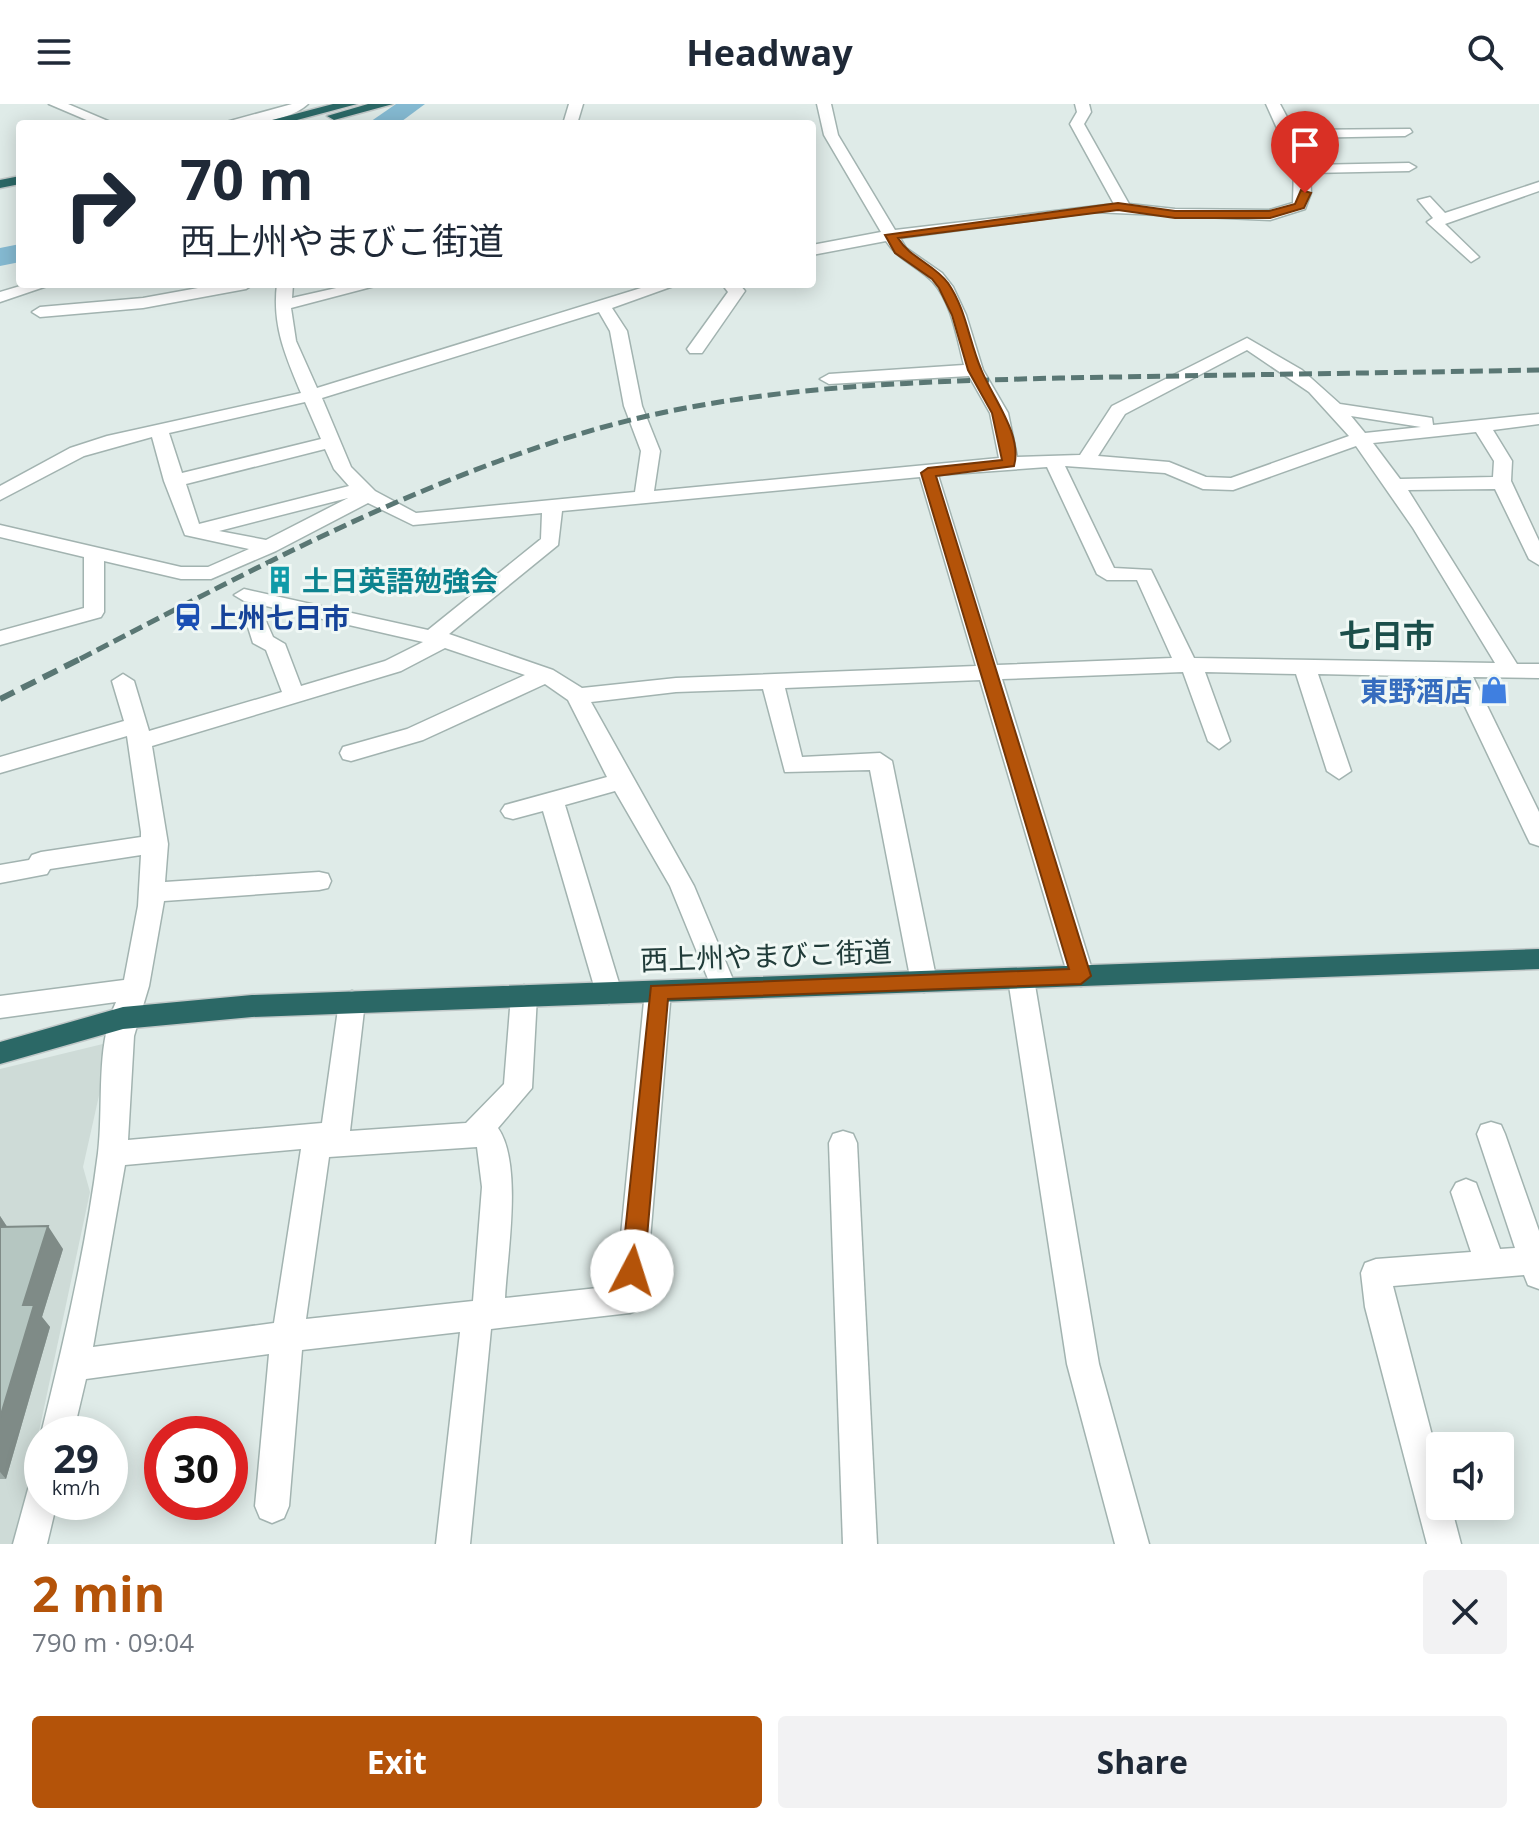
<!DOCTYPE html>
<html lang="en">
<head>
<meta charset="utf-8">
<style>
  body { margin:0; font-family:"Open Sans","Noto Sans JP",sans-serif; background:#f2f2f3; color:#1f2937; height:100vh; display:flex; flex-direction:column; font-size:30px; white-space:nowrap }
  * { box-sizing:border-box; margin:0 }
  p { font-size:26px; color:#747a83 }
  .icon { flex:none; width:44px; height:44px; fill:none; stroke:currentColor; stroke-width:2; stroke-linecap:round; stroke-linejoin:round }
  .map { position:relative; height:1440px; overflow:hidden }
  .drawer { display:flex; flex-direction:column; background:#fff; flex:1 }
  .drawer>* { flex:none }
  .guide { position:absolute; left:16px; top:16px; width:800px; height:168px; border-radius:8px; box-shadow:0 4px 20px #0003; background:#fff; color:#1f2937; overflow:hidden }
  .buttons { position:absolute; left:1426px; top:1328px; display:grid; gap:16px }
  .buttons a { display:grid; place-items:center; width:88px; height:88px; border-radius:8px; background:#fff; box-shadow:0 4px 20px #0003; font-size:40px }
  .speed { position:absolute; left:24px; top:1312px; display:flex; gap:16px; font-size:40px; font-weight:700; text-align:center }
  .speed>* { display:grid; place-content:center; width:104px; height:104px; border-radius:50%; background:#fff; box-shadow:0 4px 20px #0003; line-height:1 }
  .speed small { font-size:20px; font-weight:400 }
  .speed .limit { border:12px solid #d22; background:#fff; color:#111 }
  .pin { position:absolute; display:grid; place-items:center; width:68px; height:68px; color:#fff; margin:-82px -34px; border-radius:50% 50% 50% 0; rotate:-45deg; box-shadow:0 0 8px #0007 }
  .pin .icon { rotate:45deg }
  .me { position:absolute; width:88px; margin:-44px; rotate:5deg; stroke-linejoin:round; filter:drop-shadow(0 0 6px #0008) }
  .turn { display:flex; align-items:center; gap:28px; height:168px; padding:0 32px; font-size:36px }
  .turn .icon { width:104px; height:104px; stroke-width:2.5 }
  .turn b { display:block; font-size:56px; line-height:68px }
  .round { display:grid; place-items:center; flex:none; width:84px; height:84px; border-radius:8px; background:#f2f2f3 }
  .summary { display:flex; align-items:center; justify-content:space-between; height:136px; padding:0 32px }
  h1 { font-size:48px; font-weight:700; line-height:60px; color:#b45309 }
  .button { display:flex; gap:16px; margin-top:auto; padding:16px 32px }
  .button a { flex:1; height:92px; border-radius:8px; background:#b45309; color:#fff; font-size:32px; font-weight:700; line-height:92px; text-align:center }
  .button a+a { background:#f2f2f3; color:#1f2937 }
  header { display:flex; justify-content:space-between; align-items:center; height:104px; padding:0 32px; background:#fff; font-size:36px; font-weight:700 }
  .map>svg:first-child { display:block }
  .built { fill:#cedbd7 }
  .lines { fill:none; stroke-linecap:round; stroke-linejoin:round }
  .river { fill:#85bad2; fill-rule:evenodd }
  .minor-casing { stroke:#a2b3b0; stroke-width:3 }
  .highway-casing { stroke:#c1c8c8; stroke-width:3 }
  .minor { fill:#fff; fill-rule:evenodd }
  .highway { fill:#2b6866; fill-rule:evenodd }
  .rail-far1 { stroke:#5a7774; stroke-width:5; stroke-dasharray:13 6; stroke-linecap:butt }
  .rail { stroke:#5a7774; stroke-width:6; stroke-dasharray:16 8; stroke-linecap:butt }
  .wall { fill:#9caaa6 }
  .shaded-wall { fill:#7f8b87 }
  .building { fill:#b5c6c1; stroke:#7f8b87; stroke-width:2 }
  .route { fill:#b45309; stroke:#753606; stroke-width:2 }
  .labels { text-anchor:middle; dominant-baseline:central; stroke-width:6; stroke-linejoin:round; paint-order:stroke }
  .culture-label { font-size:28px; font-weight:bold; fill:#0d838f; stroke:#f0f8f5; text-anchor:start }
  .transit-label { font-size:28px; font-weight:bold; fill:#164399; stroke:#f0f8f5; text-anchor:start }
  .shop-label { font-size:28px; font-weight:bold; fill:#366cbe; stroke:#f0f8f5; text-anchor:end }
  .street-label { font-size:28px; fill:#203b39; stroke:#f0f8f5 }
  .quarter-label { font-size:32px; font-weight:bold; fill:#1b4e4a; stroke:#f0f8f5 }
</style>
</head>
<body>
<header><svg class="icon" aria-label="menu" viewBox="0 0 24 24"><path d="M4 6h16M4 12h16M4 18h16"/></svg>Headway<svg class="icon" aria-label="search" viewBox="0 0 24 24"><circle cx="10" cy="10" r="6"/><path d="M15 15l6 6"/></svg></header>
<div class="map">
<svg width="1539" height="1440" viewBox="0 0 1539 1440">
  <rect width="100%" height="100%" fill="#dfebe8"/>
  <!-- built -->
  <path class="built" d="M 111,938 L 83,1063 L 90,1088 L 15,1440 L 0,1440 L 0,965 Z"/>
  <g class="lines">
    <!-- river -->
    <g class="river">
      <path d="M 396,0 L 425,0 L 398,20 L 367,20 Z"/>
      <path d="M 20,140 L 20,158 L 0,162 L 0,144 Z"/>
    </g>
    <defs>
      <g id="minor">
        <path d="M 49,0 L 68,0 L 115,20 L 96,20 Z"/>
        <path d="M 292,0 L 308,0 C 288,19 245,20 219,20 Z"/>
        <path d="M 569,0 L 583,0 L 577,20 L 563,20 Z"/>
        <path d="M 817,0 L 831,0 L 838,31 L 895,126 L 1114,100 L 1070,20 L 1077,8 L 1075,0 L 1089,0 L 1091,8 L 1084,20 L 1129,100 L 1175,105 L 1269,106 L 1293,99 L 1294,62 L 1266,0 L 1280,0 L 1294,26 L 1410,25 L 1412,28 L 1405,32 L 1298,34 L 1308,61 L 1409,59 L 1416,63 L 1409,67 L 1310,69 L 1311,89 L 1305,105 L 1270,116 L 1094,108 L 900,134 L 906,144 L 942,169 L 953,183 L 966,211 L 983,266 L 1008,309 L 1017,353 L 1080,351 L 1112,302 L 1247,234 L 1302,266 L 1340,300 L 1426,313 L 1432,314 L 1433,321 L 1539,310 L 1539,320 L 1493,326 L 1512,357 L 1511,377 L 1539,437 L 1539,461 L 1529,455 L 1495,385 L 1408,386 L 1517,560 L 1539,560 L 1539,574 L 1473,573 L 1539,708 L 1539,742 L 1530,739 L 1527,733 L 1451,573 L 1318,570 L 1351,667 L 1339,675 L 1327,667 L 1296,570 L 1205,568 L 1230,637 L 1219,645 L 1208,637 L 1183,568 L 1002,575 L 1094,872 L 1090,879 L 1081,882 L 1072,879 L 1068,872 L 980,576 L 785,584 L 802,653 L 880,649 L 892,657 L 937,878 L 933,885 L 924,888 L 915,885 L 911,878 L 870,666 L 785,668 L 763,585 L 676,588 L 591,598 L 694,782 L 737,885 L 733,892 L 724,895 L 715,892 L 670,782 L 615,687 L 565,701 L 622,889 L 618,896 L 609,900 L 600,896 L 596,889 L 543,707 L 513,715 L 505,713 L 501,707 L 505,701 L 607,673 L 568,596 L 545,580 L 423,636 L 351,657 L 343,655 L 340,649 L 343,643 L 407,625 L 525,571 L 445,544 L 401,567 L 152,642 L 168,740 L 165,778 L 319,768 L 328,770 L 331,777 L 328,784 L 319,786 L 164,797 L 149,882 L 134,932 L 128,1036 L 322,1019 L 339,898 L 343,890 L 352,887 L 361,890 L 365,898 L 350,1027 L 466,1019 L 504,980 L 511,892 L 515,885 L 524,881 L 533,885 L 537,892 L 532,984 L 498,1024 C 523,1060 507,1151 505,1194 L 616,1182 L 645,887 L 649,880 L 658,877 L 667,880 L 671,887 L 645,1195 L 641,1205 L 630,1209 L 491,1225 L 470,1440 L 436,1440 L 460,1228 L 302,1246 L 289,1402 L 284,1414 L 272,1419 L 260,1414 L 255,1402 L 269,1250 L 86,1275 L 73,1330 L 42,1330 L 42,1333 L 41,1330 C 64,1237 86,1144 98,1049 C 104,1000 95,943 116,898 L 0,914 L 0,892 L 124,876 L 138,802 L 141,751 L 50,765 L 47,770 L 0,779 L 0,761 L 29,756 L 32,751 L 41,748 L 141,733 L 141,728 L 127,632 L 0,669 L 0,653 L 124,617 L 112,577 L 123,570 L 134,577 L 149,627 L 282,588 L 266,546 L 253,539 L 247,520 L 258,513 L 265,515 L 273,533 L 285,540 L 301,582 L 385,557 L 423,538 L 244,497 L 234,491 L 244,485 L 428,526 L 541,435 L 542,409 L 413,421 L 368,399 L 276,447 L 211,475 L 181,475 L 104,457 L 104,508 L 101,513 L 0,541 L 0,527 L 84,504 L 84,453 L 0,433 L 0,421 L 181,463 L 208,463 L 249,445 L 185,431 L 164,377 L 152,333 L 84,352 L 0,396 L 0,382 L 70,344 L 107,332 L 301,289 C 285,251 272,221 277,180 L 293,180 L 292,194 L 354,180 L 375,182 L 291,204 L 296,237 L 317,284 L 654,180 L 679,180 L 612,204 L 627,227 L 642,302 L 660,347 L 654,387 L 999,354 L 990,309 L 969,272 L 829,280 L 820,275 L 829,270 L 964,261 C 957,235 952,199 933,178 C 918,162 898,156 886,137 L 812,151 L 812,141 L 881,128 L 824,31 ZM 599,208 L 610,227 L 624,302 L 641,347 L 635,388 L 416,409 L 375,387 L 351,363 L 322,294 ZM 1247,246 L 1309,288 L 1349,332 L 1231,374 L 1206,373 L 1169,358 L 1098,352 L 1125,310 ZM 305,298 L 321,335 L 182,369 L 169,329 ZM 1351,312 L 1421,323 L 1365,329 ZM 1476,328 L 1494,357 L 1493,373 L 1400,375 L 1373,339 ZM 1356,342 L 1413,424 L 1495,559 L 1194,554 L 1151,466 L 1114,464 L 1065,362 L 1165,369 L 1203,385 L 1233,386 ZM 325,345 L 334,365 L 349,382 L 199,420 L 186,380 ZM 1047,363 L 1097,470 L 1107,476 L 1137,476 L 1172,554 L 997,561 L 938,371 ZM 920,373 L 976,562 L 676,574 L 582,584 L 553,566 L 449,530 L 558,441 L 562,407 ZM 348,394 L 266,436 L 219,427 ZM 477,1043 L 482,1083 L 473,1197 L 306,1215 L 329,1053 ZM 301,1045 L 274,1219 L 93,1243 L 125,1061 Z"/>
        <path d="M 1539,78 L 1539,87 L 1445,120 L 1479,153 L 1471,158 L 1430,121 L 1427,118 L 1433,114 L 1418,96 L 1430,93 L 1445,109 Z"/>
        <path d="M 27,180 L 53,180 L 0,198 L 0,188 Z"/>
        <path d="M 220,180 L 254,180 L 246,185 L 143,204 L 40,213 L 32,208 L 40,203 L 143,194 Z"/>
        <path d="M 722,180 L 739,180 L 745,187 L 702,249 L 690,249 L 687,245 L 728,188 Z"/>
        <path d="M 1021,865 L 1030,868 L 1034,875 L 1099,1260 L 1149,1440 L 1115,1440 L 1067,1260 L 1008,875 L 1012,868 Z"/>
        <path d="M 1491,1018 L 1501,1021 L 1505,1030 L 1539,1127 L 1539,1185 L 1528,1181 L 1524,1171 L 1393,1182 L 1440,1362 L 1440,1402 L 1451,1402 L 1461,1440 L 1427,1440 L 1365,1203 L 1361,1169 L 1365,1159 L 1376,1155 L 1471,1148 L 1451,1088 L 1456,1079 L 1466,1075 L 1476,1079 L 1500,1145 L 1515,1144 L 1477,1030 L 1481,1021 Z"/>
        <path d="M 843,1027 L 853,1030 L 857,1039 L 877,1440 L 843,1440 L 829,1039 L 833,1030 Z"/>
        <path d="M 42,1373 L 42,1398 L 57,1398 L 47,1440 L 13,1440 L 30,1378 Z"/>
      </g>
      <g id="highway">
        <path d="M 333,0 L 357,0 L 282,20 L 257,20 Z"/>
        <path d="M 368,0 L 393,0 L 334,16 L 327,12 Z"/>
        <path d="M 20,72 L 20,80 L 0,84 L 0,76 Z"/>
        <path d="M 1539,845 L 1539,865 L 252,913 L 123,925 L 0,960 L 0,938 L 123,903 L 252,891 Z"/>
      </g>
    </defs>
    <!-- minor casing -->
    <use href="#minor" class="minor-casing"/>
    <!-- highway casing -->
    <use href="#highway" class="highway-casing"/>
    <!-- minor -->
    <use href="#minor" class="minor"/>
    <!-- highway -->
    <use href="#highway" class="highway"/>
    <!-- rail-far1 -->
    <path class="rail-far1" d="M 80,555 C 248,468 417,376 600,324 C 750,282 906,278 1060,274 C 1220,271 1379,269 1539,266"/>
    <!-- rail -->
    <path class="rail" d="M 0,595 L 84,553"/>
  </g>
  <!-- wall -->
  <path class="wall" d="M 0,1112 L 7,1123 L 63,1145 L 42,1213 L 50,1223 L 6,1375 L 0,1375 Z"/>
  <!-- shaded-wall -->
  <g class="shaded-wall">
    <path d="M 0,1112 L 8,1124 L 0,1147 Z"/>
    <path d="M 48,1122 L 63,1145 L 42,1213 L 50,1223 L 6,1375 L 0,1368 L 0,1314 L 23,1201 Z"/>
  </g>
  <!-- building -->
  <path class="building" d="M 48,1122 L 23,1201 L 34,1201 L 0,1314 L 0,1123 Z"/>
  <!-- route -->
  <path class="route" d="M 1301,86 L 1311,89 L 1304,104 L 1270,114 L 1175,114 L 1118,106 L 898,134 C 910,154 934,160 948,179 C 966,205 969,237 981,265 C 992,293 1023,331 1014,362 L 936,372 L 1091,872 L 1081,880 L 668,895 L 644,1167 L 641,1174 L 632,1177 L 624,1174 L 621,1167 L 651,882 L 1069,865 L 921,369 L 928,364 L 1002,356 L 992,309 L 968,266 L 952,211 L 939,184 L 932,175 L 895,149 L 885,131 L 1118,99 L 1175,107 L 1269,107 L 1295,100 Z"/>
  <!-- icons -->
  <defs>
    <symbol id="building-bare" viewBox="-9 -9 18 18"><path d="M-4-6H4V6H1V3H-1V6H-4ZM-2.5-4.3h1.7v1.8h-1.7ZM.8-4.3h1.7v1.8H.8ZM-2.5-1h1.7V.8h-1.7ZM.8-1h1.7V.8H.8Z" fill="#0f9aa8" stroke="#f0f8f5" stroke-width="2.5" paint-order="stroke"/></symbol>
    <symbol id="station-bare" viewBox="-9 -9 18 18"><path d="M-3-6H3Q5-6 5-4V2Q5 4 3 4L4.5 6H3L1.5 4h-3L-3 6H-4.5L-3 4Q-5 4-5 2V-4Q-5-6-3-6ZM-3.5-4v3h7v-3ZM-3.5 1v1.5H-2V1ZM2 1v1.5H3.5V1Z" fill="#1a4fb4" stroke="#f0f8f5" stroke-width="2.5" paint-order="stroke"/></symbol>
    <symbol id="shop-bare" viewBox="-9 -9 18 18"><path d="M-5-2.5h2.3a2.7 3.5 0 0 1 5.4 0H5L5.5 6h-11ZM-1.5-2.5h3a1.5 2.3 0 0 0-3 0Z" fill="#3f7fe0" stroke="#f0f8f5" stroke-width="2.5" paint-order="stroke"/></symbol>
  </defs>
  <g fill-rule="evenodd">
    <use href="#building-bare" x="260" y="456" width="40" height="40"/>
    <use href="#station-bare" x="168" y="493" width="40" height="40"/>
    <use href="#shop-bare" x="1474" y="566" width="40" height="40"/>
  </g>
  <g class="labels">
    <!-- culture labels -->
    <g class="culture-label">
      <text x="302" y="476">土日英語勉強会</text>
    </g>
    <!-- transit labels -->
    <g class="transit-label">
      <text x="210" y="513">上州七日市</text>
    </g>
    <!-- shop labels -->
    <g class="shop-label">
      <text x="1472" y="586">東野酒店</text>
    </g>
    <!-- street labels -->
    <g class="street-label">
      <text transform="translate(766 851) rotate(-2)">西上州やまびこ街道</text>
    </g>
    <!-- quarter labels -->
    <g class="quarter-label">
      <text x="1387" y="530">七日市</text>
    </g>
  </g>
</svg>
<div class="buttons">
<a><svg class="icon" aria-label="sound" viewBox="0 0 24 24"><path d="M4 9h4l5-4v14l-5-4H4zM17 9q2 3 0 6"/></svg></a>
</div>
<div class="speed"><div>29<small>km/h</small></div><div class="limit">30</div></div>
<div class="pin" style="left:1305px;top:89px;background:#d93025"><svg class="icon" aria-label="arrive" viewBox="0 0 24 24"><path d="M6 21V4h12l-3 4 3 4H6"/></svg></div>
<svg class="me" style="left:632px;top:1167px" viewBox="-20 -20 40 40"><circle r="19" fill="#fff"/><path d="M0-13L10 11 0 6-10 11z" fill="#b45309"/></svg>
<div class="guide">
<div class="turn"><svg class="icon" aria-label="right" viewBox="0 0 24 24"><path d="M7 20v-9h11M14 6l5 5-5 5"/></svg><div><b>70 m</b>西上州やまびこ街道</div></div>
</div>
</div>
<section class="drawer">
<div class="summary"><div><h1>2 min</h1><p>790 m · 09:04</p></div><a class="round"><svg class="icon" aria-label="close" viewBox="0 0 24 24"><path d="M6 6l12 12M18 6L6 18"/></svg></a></div>
<div class="button"><a>Exit</a><a>Share</a></div>
</section>
</body>
</html>
